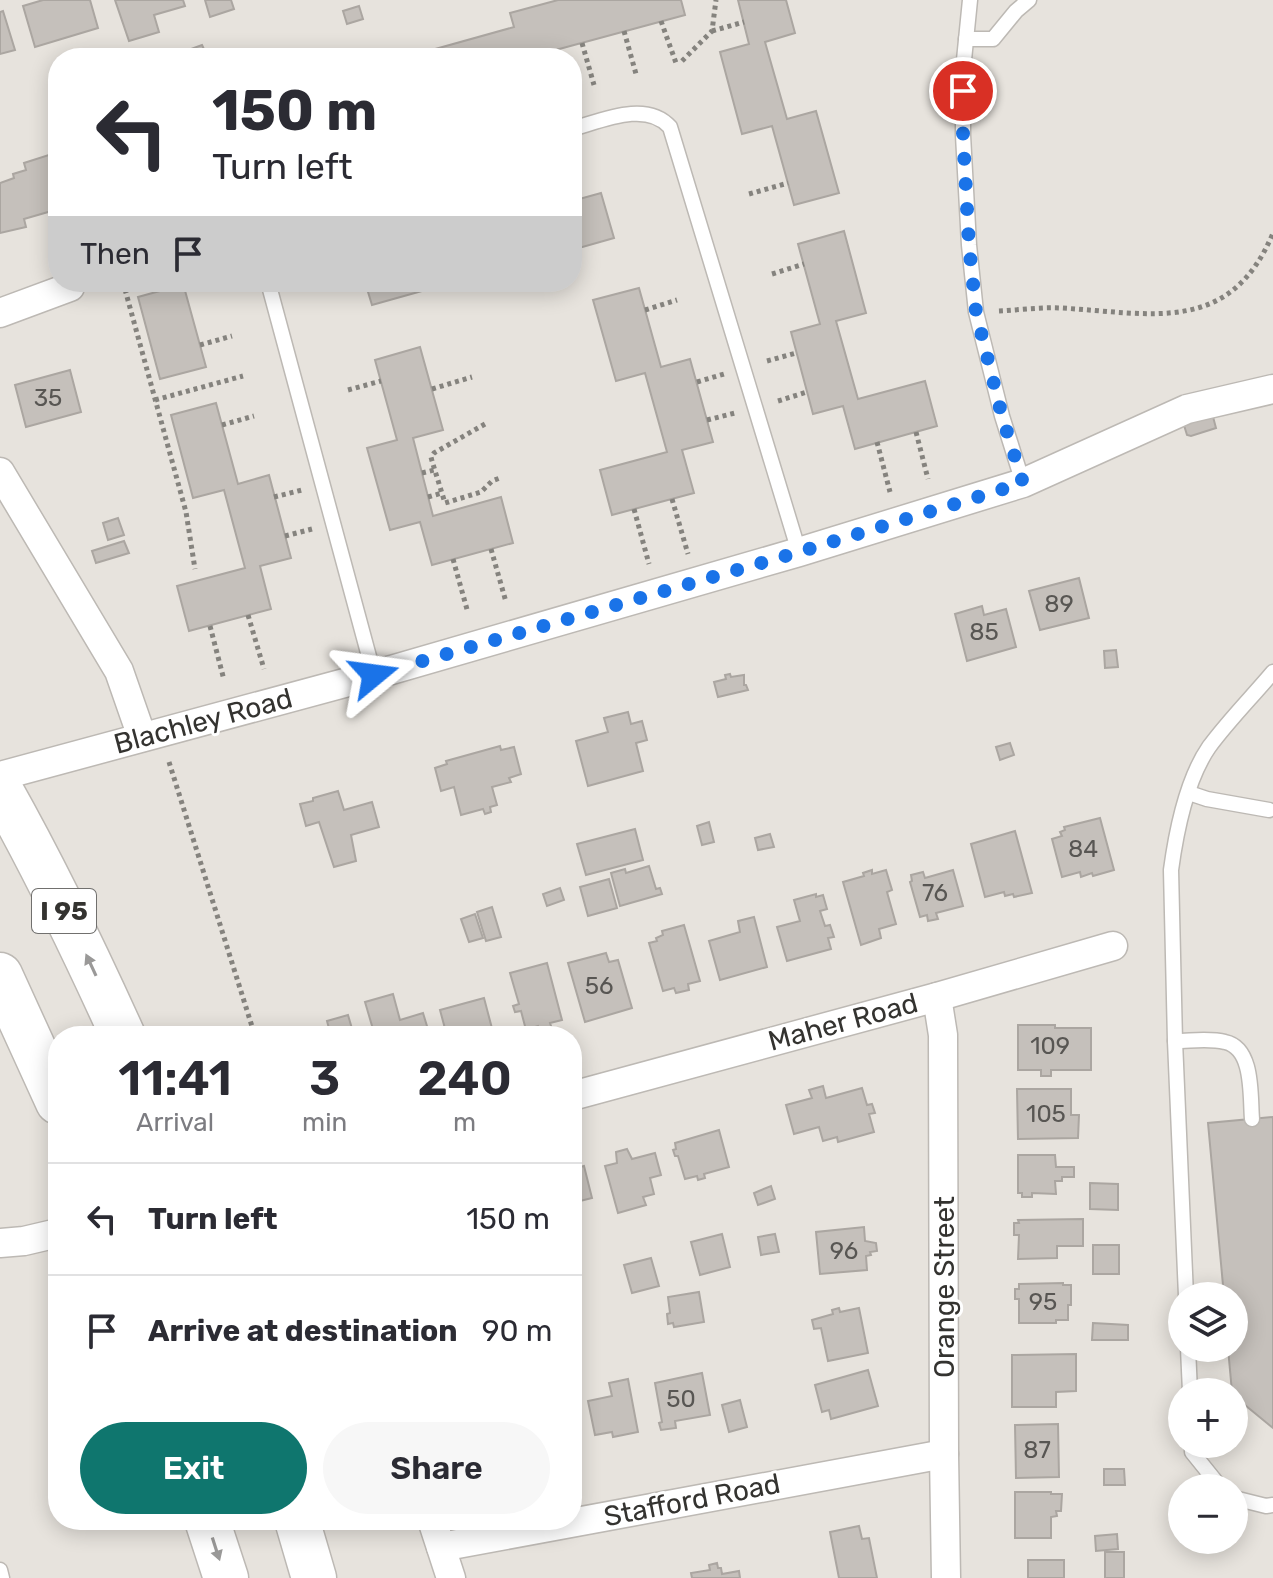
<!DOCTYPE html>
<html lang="en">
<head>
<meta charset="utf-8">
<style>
  body { margin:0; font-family:Rubik,sans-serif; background:#f7f7f7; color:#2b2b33; height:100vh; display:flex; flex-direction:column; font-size:30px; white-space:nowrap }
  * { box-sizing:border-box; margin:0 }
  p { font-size:26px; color:#7c7c81 }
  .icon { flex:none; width:44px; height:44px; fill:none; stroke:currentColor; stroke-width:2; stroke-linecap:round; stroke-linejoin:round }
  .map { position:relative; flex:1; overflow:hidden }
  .drawer { position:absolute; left:48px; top:1026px; width:534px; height:504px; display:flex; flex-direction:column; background:#fff; border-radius:32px; box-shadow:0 4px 20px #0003 }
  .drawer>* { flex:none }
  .hud { position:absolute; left:48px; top:48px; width:534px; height:244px; border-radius:32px; box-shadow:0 4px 20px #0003; background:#fff; color:#2b2b33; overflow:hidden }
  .buttons { position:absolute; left:1168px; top:1282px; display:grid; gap:16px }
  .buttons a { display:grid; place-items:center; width:80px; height:80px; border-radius:50%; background:#fff; box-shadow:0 4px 20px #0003; font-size:40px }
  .pin { position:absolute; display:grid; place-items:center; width:68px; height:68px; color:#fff; margin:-34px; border:4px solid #fff; border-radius:50%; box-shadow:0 2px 8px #0007 }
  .me { position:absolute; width:88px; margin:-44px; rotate:74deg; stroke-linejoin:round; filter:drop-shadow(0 0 6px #0008) }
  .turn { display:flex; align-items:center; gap:28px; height:168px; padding:0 32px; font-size:36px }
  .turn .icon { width:104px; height:104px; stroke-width:2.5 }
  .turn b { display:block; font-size:56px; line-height:68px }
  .then { display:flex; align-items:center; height:76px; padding:0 32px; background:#0003; gap:16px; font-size:30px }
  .eta { display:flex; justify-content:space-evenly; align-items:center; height:136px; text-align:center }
  .eta b { font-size:48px; font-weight:600; line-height:56px }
  .action { display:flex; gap:16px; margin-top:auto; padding:16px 32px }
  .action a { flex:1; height:92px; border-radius:48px; background:#0f766e; color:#fff; font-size:32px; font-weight:600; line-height:92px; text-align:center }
  .action a+a { background:#f7f7f7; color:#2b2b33 }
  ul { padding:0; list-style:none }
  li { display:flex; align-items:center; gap:24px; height:112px; padding:0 32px; border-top:2px solid #e1e1e2 }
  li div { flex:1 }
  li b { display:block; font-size:30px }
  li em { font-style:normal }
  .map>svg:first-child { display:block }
  .building { fill:#c5c0bb; stroke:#aba6a1; stroke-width:2 }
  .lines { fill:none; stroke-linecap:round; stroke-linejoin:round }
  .service-casing { stroke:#bdb9b4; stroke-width:17 }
  .minor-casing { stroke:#bdb9b4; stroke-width:31 }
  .motorway-casing { stroke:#bdb9b4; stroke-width:47 }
  .path { stroke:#85837e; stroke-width:5; stroke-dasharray:4 4; stroke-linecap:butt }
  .service { stroke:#fff; stroke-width:14 }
  .minor { stroke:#fff; stroke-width:28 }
  .motorway { stroke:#fff; stroke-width:44 }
  .oneway { fill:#9a9998 }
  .route { stroke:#1a73e8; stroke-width:14; stroke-dasharray:0 25.2 }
  .labels { text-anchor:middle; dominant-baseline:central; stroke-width:6; stroke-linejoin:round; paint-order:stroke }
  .number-label { font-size:24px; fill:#585653 }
  .shield { fill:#fff; stroke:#71706e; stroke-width:2 }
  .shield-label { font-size:26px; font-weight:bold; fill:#343330 }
  .street-label { font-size:28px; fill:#343330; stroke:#fff }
</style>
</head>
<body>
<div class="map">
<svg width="1273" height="1578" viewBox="0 0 1273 1578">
  <rect width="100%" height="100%" fill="#e7e3dd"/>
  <!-- building -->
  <g class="building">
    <path d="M 43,0 L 90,0 L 98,28 L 35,47 L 23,6 Z"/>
    <path d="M 115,0 L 183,0 L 185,6 L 154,15 L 159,32 L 129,41 Z"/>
    <path d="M 205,0 L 231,0 L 234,9 L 210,17 Z"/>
    <path d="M 558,0 L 681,0 L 685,15 L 526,58 L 403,58 L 514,27 L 510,13 Z"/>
    <path d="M 738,0 L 786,0 L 795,33 L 765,42 L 787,119 L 816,111 L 839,193 L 794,205 L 772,126 L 742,134 L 720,52 L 749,44 Z"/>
    <path d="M 359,6 L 363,19 L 347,24 L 343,11 Z"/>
    <path d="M 3,11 L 15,50 L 0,54 L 0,12 Z"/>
    <path d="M 202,45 L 208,58 L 191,58 L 188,50 Z"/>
    <path d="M 58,152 L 58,188 L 50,190 L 55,210 L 24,219 L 26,227 L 0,233 L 0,183 L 14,178 L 13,174 L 26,170 L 24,163 Z"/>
    <path d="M 601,193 L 614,238 L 572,250 L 572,201 Z"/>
    <path d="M 844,231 L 866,313 L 836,321 L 858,399 L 925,381 L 937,426 L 855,449 L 843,406 L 813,414 L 791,332 L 820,324 L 798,244 Z"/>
    <path d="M 165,282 L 204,282 L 184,287 L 206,367 L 160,379 L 138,297 L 167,289 Z"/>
    <path d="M 365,282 L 454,282 L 372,305 Z"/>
    <path d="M 639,288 L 661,367 L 690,359 L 713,442 L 682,450 L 694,493 L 612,515 L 600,470 L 667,452 L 645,373 L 616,381 L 593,300 Z"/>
    <path d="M 420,347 L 443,430 L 413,438 L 433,516 L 501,497 L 513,543 L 432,565 L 420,522 L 390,530 L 367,448 L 397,440 L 375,360 Z"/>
    <path d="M 70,370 L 81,412 L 26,427 L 15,385 Z"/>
    <path d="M 216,403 L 238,484 L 269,475 L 291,558 L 260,566 L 271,609 L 189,631 L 177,586 L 245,568 L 224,490 L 193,498 L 171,415 Z"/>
    <path d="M 1212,413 L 1216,428 L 1191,436 L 1187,435 L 1183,422 Z"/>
    <path d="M 118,518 L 124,535 L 108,540 L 103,523 Z"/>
    <path d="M 124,541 L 129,553 L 96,563 L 92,551 Z"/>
    <path d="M 1079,578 L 1089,618 L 1040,630 L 1029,591 Z"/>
    <path d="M 982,606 L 984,615 L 1006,609 L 1016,647 L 967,661 L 955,614 Z"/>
    <path d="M 1116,650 L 1118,667 L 1105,668 L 1104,651 Z"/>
    <path d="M 730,674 L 731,677 L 744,675 L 744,685 L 746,685 L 748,690 L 718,697 L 714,682 L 726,679 L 725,675 Z"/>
    <path d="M 628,712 L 631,724 L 642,721 L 647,740 L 636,743 L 643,771 L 588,786 L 576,741 L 608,732 L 604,718 Z"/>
    <path d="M 1010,743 L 1014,755 L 1000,760 L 996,747 Z"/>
    <path d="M 500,746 L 501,750 L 514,747 L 521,774 L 509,778 L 511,782 L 492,787 L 497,805 L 490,807 L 491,812 L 485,814 L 483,809 L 461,815 L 454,787 L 441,791 L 435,768 L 447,764 L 446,761 Z"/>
    <path d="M 338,791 L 344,810 L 372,802 L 379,827 L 351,835 L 356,861 L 334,867 L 319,822 L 306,826 L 300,804 L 313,801 L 313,798 Z"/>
    <path d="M 1100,818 L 1114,870 L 1093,876 L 1092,873 L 1081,877 L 1080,872 L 1062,877 L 1052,839 L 1062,836 L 1060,832 L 1065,830 L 1064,827 Z"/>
    <path d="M 709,822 L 714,842 L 702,845 L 697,826 Z"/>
    <path d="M 635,829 L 643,860 L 586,875 L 577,844 Z"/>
    <path d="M 1015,831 L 1032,893 L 1014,897 L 1013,894 L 1005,896 L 1004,892 L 985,897 L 971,844 Z"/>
    <path d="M 770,834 L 774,847 L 758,850 L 755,838 Z"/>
    <path d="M 649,866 L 656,889 L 660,888 L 662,894 L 620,906 L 611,873 L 625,869 L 626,873 Z"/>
    <path d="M 872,870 L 872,874 L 886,870 L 892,890 L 887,892 L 896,924 L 879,929 L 881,938 L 861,945 L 843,882 L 864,876 L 863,873 Z"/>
    <path d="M 953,870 L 963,906 L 936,913 L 938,919 L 928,921 L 927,915 L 920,917 L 910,882 L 912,881 L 911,875 L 923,872 L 925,878 Z"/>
    <path d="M 609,879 L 617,908 L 588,916 L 580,887 Z"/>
    <path d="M 560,888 L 564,900 L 547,906 L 543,894 Z"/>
    <path d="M 816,894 L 816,897 L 823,895 L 827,909 L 820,911 L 825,926 L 830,925 L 834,937 L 828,938 L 831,949 L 787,961 L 777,927 L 800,921 L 794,900 Z"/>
    <path d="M 492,907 L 501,937 L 486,941 L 477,912 Z"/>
    <path d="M 475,914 L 483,938 L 469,942 L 461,919 Z"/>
    <path d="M 754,917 L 767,967 L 720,980 L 709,941 L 740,932 L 738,921 Z"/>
    <path d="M 684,925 L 700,981 L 688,984 L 689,990 L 676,993 L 674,988 L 663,991 L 649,943 L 657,941 L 656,938 L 663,935 L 662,931 Z"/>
    <path d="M 606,953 L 609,962 L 618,960 L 632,1008 L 585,1022 L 568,963 Z"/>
    <path d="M 547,963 L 562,1020 L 550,1023 L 552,1029 L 540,1032 L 538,1026 L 526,1030 L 521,1011 L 515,1012 L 513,1006 L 519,1004 L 510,973 Z"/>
    <path d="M 393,994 L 400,1020 L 423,1013 L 430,1036 L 375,1036 L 365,1002 Z"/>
    <path d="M 484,998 L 494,1036 L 447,1036 L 440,1010 Z"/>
    <path d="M 348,1015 L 353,1032 L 357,1031 L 358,1036 L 331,1036 L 327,1021 Z"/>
    <path d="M 1018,1025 L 1055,1025 L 1055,1028 L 1091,1028 L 1091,1070 L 1051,1070 L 1051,1076 L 1041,1076 L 1041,1070 L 1018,1070 Z"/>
    <path d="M 823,1086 L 826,1098 L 862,1088 L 867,1105 L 872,1104 L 875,1113 L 869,1114 L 874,1132 L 838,1142 L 837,1137 L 823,1141 L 819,1127 L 794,1134 L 786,1105 L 812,1098 L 809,1090 Z"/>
    <path d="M 1017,1089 L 1071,1089 L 1071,1115 L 1079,1115 L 1078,1138 L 1018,1139 Z"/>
    <path d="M 1273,1117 L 1273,1428 L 1234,1396 L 1234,1392 L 1232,1392 L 1228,1348 L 1234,1348 L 1234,1296 L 1224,1296 L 1208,1123 Z"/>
    <path d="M 719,1130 L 729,1167 L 704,1174 L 705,1178 L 698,1180 L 697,1176 L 685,1179 L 678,1156 L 675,1156 L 673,1150 L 676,1149 L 675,1143 Z"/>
    <path d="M 627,1149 L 632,1159 L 655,1153 L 661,1175 L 650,1178 L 654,1194 L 643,1197 L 646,1205 L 618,1213 L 605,1166 L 617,1163 L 616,1152 Z"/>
    <path d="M 1018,1155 L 1055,1155 L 1056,1167 L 1074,1167 L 1074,1177 L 1062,1177 L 1062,1181 L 1055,1181 L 1056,1194 L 1032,1193 L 1032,1197 L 1022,1197 L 1022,1193 L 1018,1193 Z"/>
    <path d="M 584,1166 L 592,1198 L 572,1203 L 572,1169 Z"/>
    <path d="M 1090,1183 L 1118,1184 L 1118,1210 L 1090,1209 Z"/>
    <path d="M 771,1186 L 775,1199 L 758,1205 L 754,1193 Z"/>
    <path d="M 1083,1219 L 1083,1246 L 1057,1246 L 1057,1258 L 1018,1259 L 1019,1235 L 1014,1235 L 1014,1223 L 1019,1223 L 1018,1220 Z"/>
    <path d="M 864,1227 L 865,1241 L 876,1243 L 877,1251 L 870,1252 L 871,1255 L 866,1256 L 867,1270 L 820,1274 L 816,1232 Z"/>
    <path d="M 722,1234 L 730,1267 L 700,1275 L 691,1242 Z"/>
    <path d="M 775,1234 L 779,1252 L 761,1255 L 758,1237 Z"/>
    <rect x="1093" y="1245" width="26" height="29"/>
    <path d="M 651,1258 L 659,1286 L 632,1293 L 624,1265 Z"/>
    <path d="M 1063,1283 L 1063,1285 L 1071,1285 L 1071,1305 L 1068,1305 L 1068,1320 L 1056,1320 L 1056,1323 L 1019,1323 L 1019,1299 L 1015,1299 L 1015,1289 L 1019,1289 L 1019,1284 Z"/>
    <path d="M 699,1292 L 704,1322 L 674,1327 L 673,1323 L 668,1324 L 667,1314 L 670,1313 L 668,1297 Z"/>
    <path d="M 839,1308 L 840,1312 L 859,1308 L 868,1353 L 828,1361 L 821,1328 L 814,1329 L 812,1320 L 833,1314 L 832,1310 Z"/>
    <path d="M 1093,1323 L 1128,1325 L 1128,1340 L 1092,1340 Z"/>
    <path d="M 1076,1354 L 1076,1391 L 1056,1392 L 1056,1407 L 1012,1407 L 1012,1355 Z"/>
    <path d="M 868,1370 L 878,1406 L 831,1419 L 829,1410 L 822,1412 L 815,1385 Z"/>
    <path d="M 702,1373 L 710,1415 L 675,1421 L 676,1428 L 661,1430 L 659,1423 L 662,1422 L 655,1383 Z"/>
    <path d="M 628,1379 L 638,1432 L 613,1437 L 612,1432 L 595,1435 L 588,1401 L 612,1396 L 609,1383 Z"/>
    <path d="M 740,1400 L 747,1427 L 729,1432 L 722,1405 Z"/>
    <path d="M 1058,1424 L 1059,1477 L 1016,1478 L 1015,1425 Z"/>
    <path d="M 1104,1469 L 1124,1469 L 1125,1485 L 1104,1485 Z"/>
    <path d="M 1015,1492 L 1051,1492 L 1051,1494 L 1062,1494 L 1061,1511 L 1056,1511 L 1057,1516 L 1051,1517 L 1051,1538 L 1015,1538 Z"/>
    <path d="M 859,1526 L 862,1539 L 869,1538 L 877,1578 L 839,1578 L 830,1532 Z"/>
    <path d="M 1117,1534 L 1118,1549 L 1096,1551 L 1095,1536 Z"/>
    <rect x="1105" y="1552" width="19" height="26"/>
    <rect x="1028" y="1560" width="36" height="18"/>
    <path d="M 717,1563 L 718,1568 L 721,1568 L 722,1574 L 739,1571 L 740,1578 L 692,1578 L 691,1573 L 710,1570 L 709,1565 Z"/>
  </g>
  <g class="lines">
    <defs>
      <g id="service">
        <path d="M 970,0 L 963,70 L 963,135 L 969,245 L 976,312 L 1002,416 L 1023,483"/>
        <path d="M 966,39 L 993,39 L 1016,11 L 1029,0"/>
        <path d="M 572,129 C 601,121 646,100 670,127 L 799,552"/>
        <path d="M 268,282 L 374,675"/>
        <path d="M 1189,793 L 1207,799 L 1269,810"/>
        <path d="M 1175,1041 C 1191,1041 1210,1038 1225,1042 C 1254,1048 1250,1096 1252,1119"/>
        <path d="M 1186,1296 L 1175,1041 L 1171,870 C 1176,833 1187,779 1209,747 C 1228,721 1252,697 1273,672"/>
        <path d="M 1188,1348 L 1190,1392"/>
        <path d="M 1192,1444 L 1192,1452 L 1221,1488"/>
        <path d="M 1234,1498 L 1266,1506 L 1273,1505"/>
        <path d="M 0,1570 L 2,1578"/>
      </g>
      <g id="minor">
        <path d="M 0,313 L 70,287"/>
        <path d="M 0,472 L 119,671 L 142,737"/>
        <path d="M 0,776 L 374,675 L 799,552 L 1023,483 L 1187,409 L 1273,389"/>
        <path d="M 937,997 L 943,1035 L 944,1454 L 946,1578"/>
        <path d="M 572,1096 L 937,997 L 1113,946"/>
        <path d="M 0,1243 L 24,1241 L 58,1233"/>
        <path d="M 432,1520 L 451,1578"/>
        <path d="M 441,1547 L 944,1454"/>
      </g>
      <g id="motorway">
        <path d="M 0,789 C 45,869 85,952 123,1036"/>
        <path d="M 0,975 L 58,1102"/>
        <path d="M 207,1520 L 226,1578"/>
        <path d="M 297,1520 L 314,1578"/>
      </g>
    </defs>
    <!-- service casing -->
    <use href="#service" class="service-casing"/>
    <!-- minor casing -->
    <use href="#minor" class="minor-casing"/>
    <!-- motorway casing -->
    <use href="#motorway" class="motorway-casing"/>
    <!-- path -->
    <g class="path">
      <path d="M 661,21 L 676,63"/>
      <path d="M 624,31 L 636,74"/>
      <path d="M 712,31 L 744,22"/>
      <path d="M 582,43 L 594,85"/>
      <path d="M 544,53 L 545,58"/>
      <path d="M 682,61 L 712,31 L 716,0"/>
      <path d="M 749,194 L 788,183"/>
      <path d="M 772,274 L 804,264"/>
      <path d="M 128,282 L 125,289 L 126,293 L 186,512 L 195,569"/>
      <path d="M 645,310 L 677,300"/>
      <path d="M 999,311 C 1019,310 1040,307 1061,308 C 1151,313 1230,336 1273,233"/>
      <path d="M 200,345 L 232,336"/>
      <path d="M 767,361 L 796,353"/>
      <path d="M 697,382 L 724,374"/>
      <path d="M 432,389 L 472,377"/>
      <path d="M 348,390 L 381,381"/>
      <path d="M 155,400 L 243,376"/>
      <path d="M 778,401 L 807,392"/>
      <path d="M 707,420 L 735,413"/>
      <path d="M 485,424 L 434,453 L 431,457 L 432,461 L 445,503 L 481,492 L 492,481 L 500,478"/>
      <path d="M 222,425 L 254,416"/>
      <path d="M 916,432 L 928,479"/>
      <path d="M 877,442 L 890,492"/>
      <path d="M 422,473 L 434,470"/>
      <path d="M 274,497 L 302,490"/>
      <path d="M 428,497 L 442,493"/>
      <path d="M 672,499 L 688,554"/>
      <path d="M 634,509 L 649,564"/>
      <path d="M 285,536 L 312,529"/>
      <path d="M 491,549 L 506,602"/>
      <path d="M 453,559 L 468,613"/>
      <path d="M 248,615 L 264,669"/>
      <path d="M 210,626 L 224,680"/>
      <path d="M 169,762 L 255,1036"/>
    </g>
    <!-- service -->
    <use href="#service" class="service"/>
    <!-- minor -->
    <use href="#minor" class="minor"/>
    <!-- motorway -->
    <use href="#motorway" class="motorway"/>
  </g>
  <!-- one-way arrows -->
  <defs><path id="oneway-solid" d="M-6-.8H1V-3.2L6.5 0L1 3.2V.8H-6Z" transform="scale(2)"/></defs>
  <g class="oneway">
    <use href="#oneway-solid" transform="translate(91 965) rotate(-115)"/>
    <use href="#oneway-solid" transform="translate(216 1549) rotate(72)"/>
  </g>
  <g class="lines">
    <!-- route -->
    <path class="route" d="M 374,675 L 799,552 L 1023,483 L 1002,416 L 976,312 L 969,245 L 963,135 L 963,91"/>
  </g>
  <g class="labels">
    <!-- number labels -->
    <g class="number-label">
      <text x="48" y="398">35</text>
      <text x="1059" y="604">89</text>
      <text x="984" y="632">85</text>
      <text x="1083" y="849">84</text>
      <text x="935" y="893">76</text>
      <text x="599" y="986">56</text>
      <text x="1050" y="1046">109</text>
      <text x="1046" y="1114">105</text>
      <text x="844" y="1251">96</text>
      <text x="1043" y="1302">95</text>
      <text x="681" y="1399">50</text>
      <text x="1037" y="1450">87</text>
    </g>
    <!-- shield labels -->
    <rect class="shield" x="32" y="889" width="64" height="44" rx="6"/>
    <g class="shield-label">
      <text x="64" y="911">I 95</text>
    </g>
    <!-- street labels -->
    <g class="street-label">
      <text transform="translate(203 721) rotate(-15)">Blachley Road</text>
      <text transform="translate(843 1022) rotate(-15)">Maher Road</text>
      <text transform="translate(944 1287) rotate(-90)">Orange Street</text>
      <text transform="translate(692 1500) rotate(-11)">Stafford Road</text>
    </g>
  </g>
</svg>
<div class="buttons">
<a><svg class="icon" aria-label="layers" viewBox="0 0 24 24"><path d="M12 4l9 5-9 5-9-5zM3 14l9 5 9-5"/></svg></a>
<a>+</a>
<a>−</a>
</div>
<div class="pin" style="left:963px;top:91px;background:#d93025"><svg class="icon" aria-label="arrive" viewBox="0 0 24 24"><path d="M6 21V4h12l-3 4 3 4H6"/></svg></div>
<svg class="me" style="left:374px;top:675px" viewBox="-20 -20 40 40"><path d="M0-17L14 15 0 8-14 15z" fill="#1a73e8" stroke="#fff" stroke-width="4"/></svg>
<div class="hud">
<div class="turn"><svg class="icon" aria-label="left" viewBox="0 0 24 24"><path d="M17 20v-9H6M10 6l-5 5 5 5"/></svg><div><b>150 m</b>Turn left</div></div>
<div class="then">Then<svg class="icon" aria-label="arrive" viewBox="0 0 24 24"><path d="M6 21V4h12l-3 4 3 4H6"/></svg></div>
</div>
<section class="drawer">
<div class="eta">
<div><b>11:41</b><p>Arrival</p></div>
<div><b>3</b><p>min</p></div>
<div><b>240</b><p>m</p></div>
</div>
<ul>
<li><svg class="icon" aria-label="left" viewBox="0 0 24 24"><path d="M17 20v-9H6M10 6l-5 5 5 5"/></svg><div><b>Turn left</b></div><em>150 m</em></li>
<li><svg class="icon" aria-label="arrive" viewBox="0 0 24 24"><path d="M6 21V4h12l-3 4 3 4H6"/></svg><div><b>Arrive at destination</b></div><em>90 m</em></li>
</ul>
<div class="action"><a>Exit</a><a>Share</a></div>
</section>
</div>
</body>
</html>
